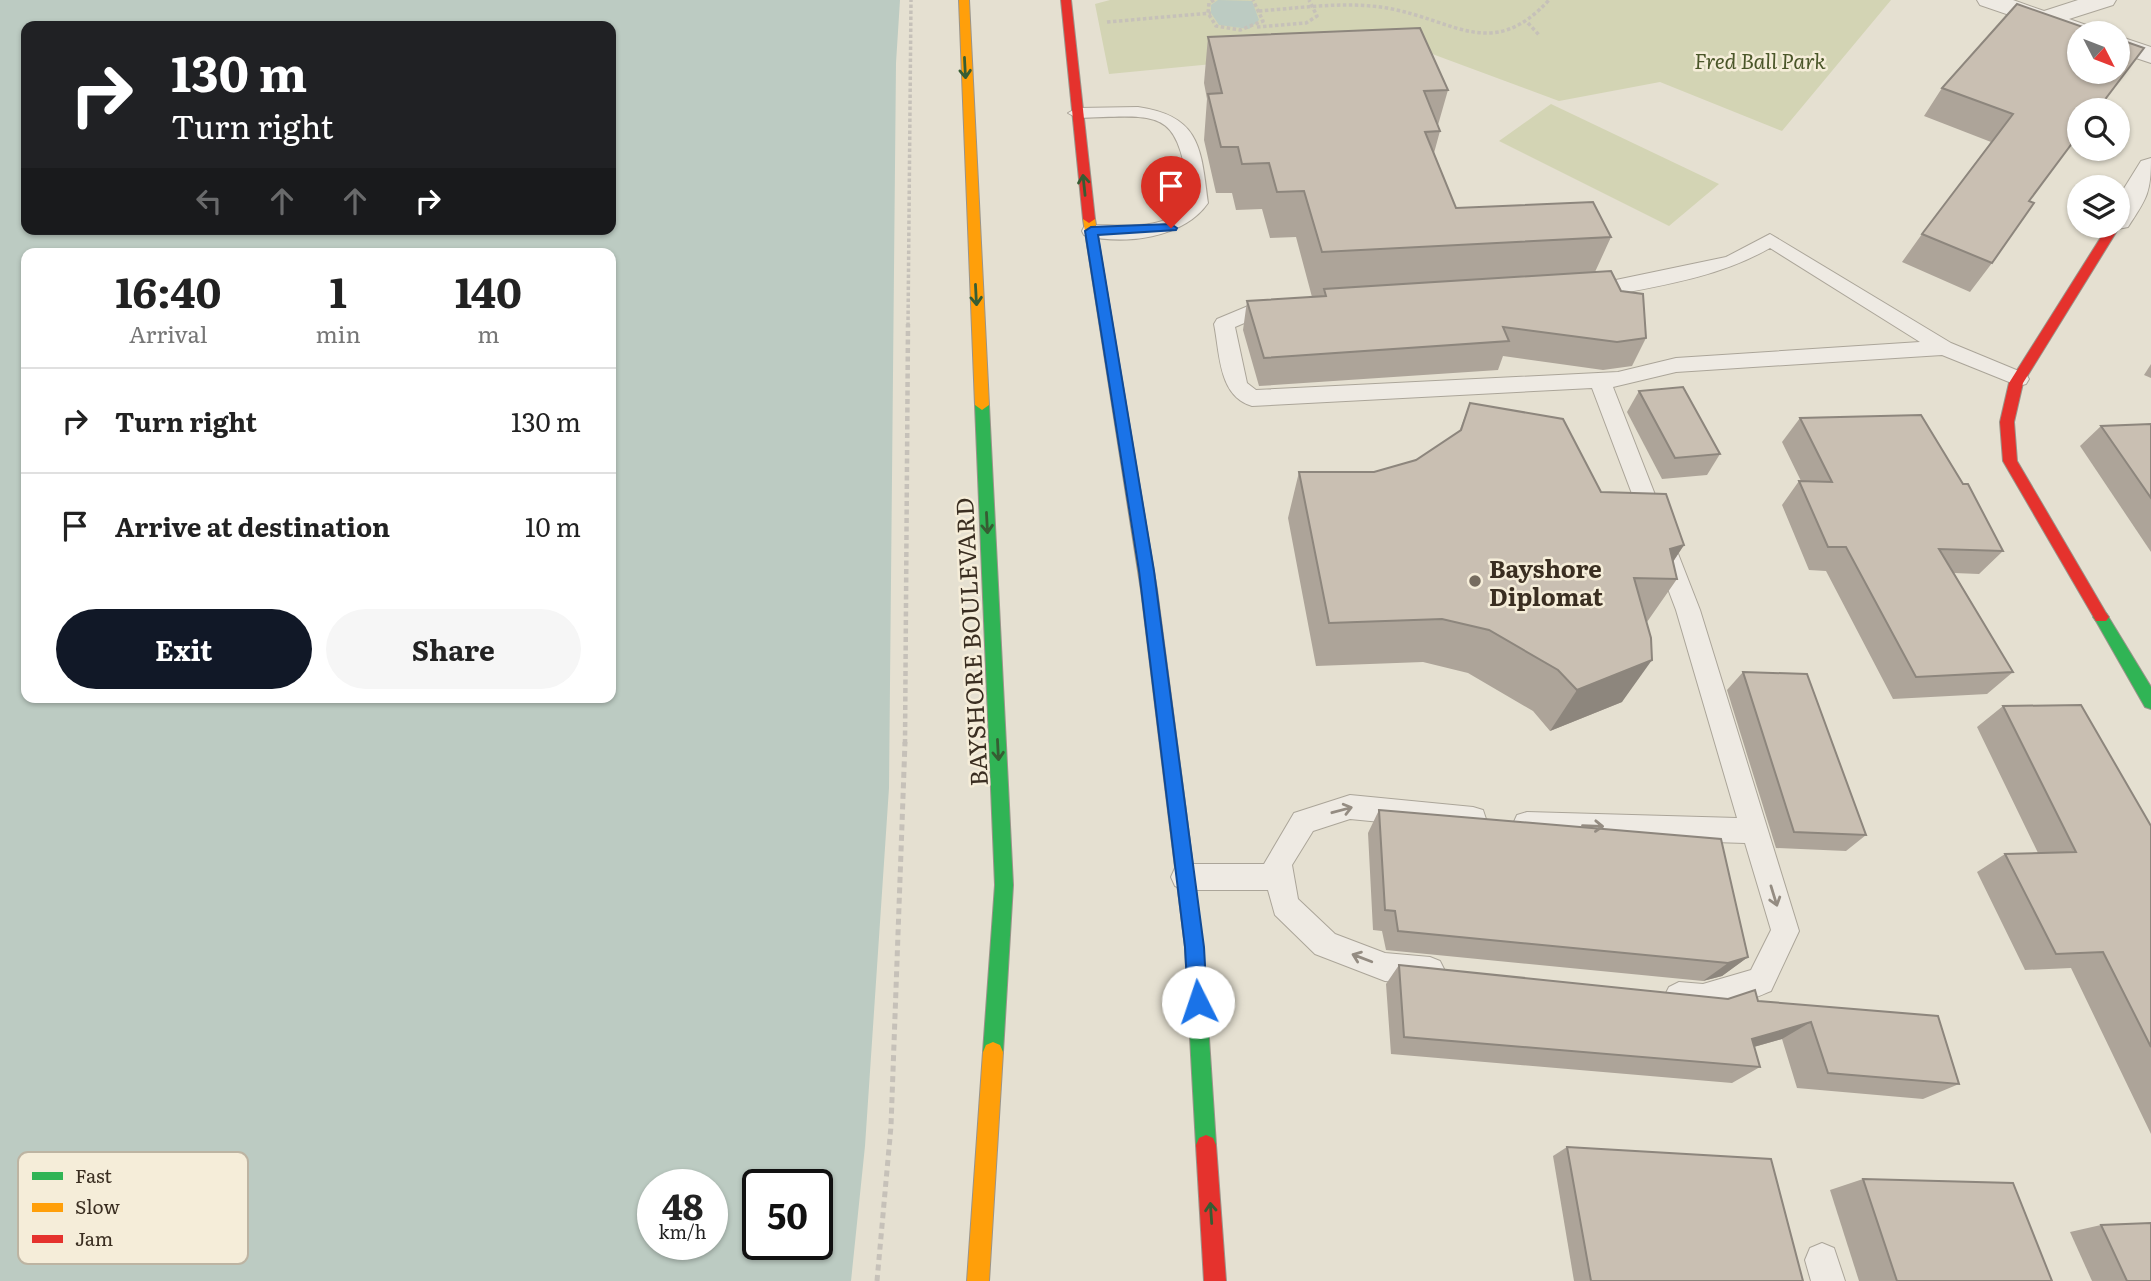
<!DOCTYPE html>
<html lang="en">
<head>
<meta charset="utf-8">
<style>
  body { margin:0; font-family:Literata,serif; background:#f6f6f6; color:#222; height:100vh; display:flex; flex-direction:column; font-size:26px; white-space:nowrap }
  * { box-sizing:border-box; margin:0 }
  p { font-size:23px; color:#767676 }
  .icon { flex:none; width:38px; height:38px; fill:none; stroke:currentColor; stroke-width:2; stroke-linecap:round; stroke-linejoin:round }
  .map { position:relative; flex:1; overflow:hidden }
  .drawer { position:absolute; left:21px; top:248px; width:595px; height:455px; display:flex; flex-direction:column; background:#fff; border-radius:14px; box-shadow:0 2px 5px #0004 }
  .drawer>* { flex:none }
  .banner { position:absolute; left:21px; top:21px; width:595px; height:214px; border-radius:14px; box-shadow:0 2px 5px #0004; background:#202124; color:#fff; overflow:hidden }
  .needle { width:46px; rotate:132deg }
  .tools { position:absolute; left:2067px; top:21px; display:grid; gap:14px }
  .tools a { display:grid; place-items:center; width:63px; height:63px; border-radius:50%; background:#fff; box-shadow:0 2px 5px #0004; font-size:35px }
  .speed { position:absolute; left:637px; top:1169px; display:flex; gap:14px; font-size:35px; font-weight:700; text-align:center }
  .speed>* { display:grid; place-content:center; width:91px; height:91px; border-radius:50%; background:#fff; box-shadow:0 2px 5px #0004; line-height:1 }
  .speed small { font-size:18px; font-weight:400 }
  .speed .limit { border:4px solid #111; border-radius:10px; background:#fff; color:#111 }
  .pin { position:absolute; display:grid; place-items:center; width:60px; height:60px; color:#fff; margin:-72px -30px; border-radius:50% 50% 50% 0; rotate:-45deg; box-shadow:0 0 7px #0007 }
  .pin .icon { rotate:45deg }
  .me { position:absolute; width:77px; margin:-38px; rotate:356deg; stroke-linejoin:round; filter:drop-shadow(0 0 5px #0008) }
  .turn { display:flex; align-items:center; gap:24px; height:147px; padding:0 35px; font-size:32px }
  .turn .icon { width:91px; height:91px; stroke-width:2.5 }
  .turn b { display:block; font-size:49px; line-height:60px }
  .lanes { display:flex; align-items:center; height:66px; padding:0 35px; background:#0003; justify-content:center; gap:35px; direction:ltr }
  .lanes .off { opacity:.35 }
  .eta { display:flex; justify-content:space-evenly; align-items:center; height:119px; text-align:center }
  .eta b { font-size:42px; font-weight:700; line-height:49px }
  .button { display:flex; gap:14px; margin-top:auto; padding:14px 35px }
  .button a { flex:1; height:80px; border-radius:42px; background:#111827; color:#fff; font-size:28px; font-weight:700; line-height:80px; text-align:center }
  .button a+a { background:#f6f6f6; color:#222 }
  ul { padding:0; list-style:none }
  li { display:flex; align-items:center; gap:21px; height:105px; padding:0 35px; border-top:2px solid #e0e0e0 }
  li div { flex:1 }
  li b { display:block; font-size:26px }
  li em { font-style:normal }
  .map>svg:first-child { display:block }
  .green { fill:#d3d4b4 }
  .water { fill:#bccbc2; fill-rule:evenodd }
  .lines { fill:none; stroke-linecap:round; stroke-linejoin:round }
  .lane-casing { stroke:#aba599; stroke-width:2 }
  .street-casing { stroke:#aba599; stroke-width:2 }
  .fast-casing { stroke:#9a948a; stroke-width:2 }
  .slow-casing { stroke:#9a948a; stroke-width:2 }
  .jam-casing { stroke:#9a948a; stroke-width:2 }
  .path-far2 { stroke:#c6c1b9; stroke-width:3.5; stroke-dasharray:3.5 2.5; stroke-linecap:butt }
  .path-far1 { stroke:#c6c1b9; stroke-width:4.5; stroke-dasharray:5 3.5; stroke-linecap:butt }
  .path { stroke:#c6c1b9; stroke-width:5; stroke-dasharray:6 4.5; stroke-linecap:butt }
  .lane { fill:#eeeae3; fill-rule:evenodd }
  .street { fill:#eeeae3; fill-rule:evenodd }
  .fast { fill:#30b455; fill-rule:evenodd }
  .slow { fill:#ff9f0a; fill-rule:evenodd }
  .jam { fill:#e5322d; fill-rule:evenodd }
  .wall { fill:#ada499 }
  .shaded-wall { fill:#8d867d }
  .building { fill:#c9bfb2; stroke:#8d867d; stroke-width:2 }
  .oneway { stroke:#365d33 }
  .oneway2 { stroke:#948c82 }
  .route { fill:#1a73e8; stroke:#114b97; stroke-width:2 }
  .poi-dot { fill:#766c5f; stroke:#f5edd9; stroke-width:2.5 }
  .labels { text-anchor:middle; dominant-baseline:central; stroke-width:5; stroke-linejoin:round; paint-order:stroke }
  .far-park-label { font-size:21px; font-style:italic; fill:#4a5629; stroke:#f5edd9 }
  .poi-label { font-size:24px; font-weight:bold; fill:#3a2e21; stroke:#f5edd9; text-anchor:start }
  .street-label { font-size:24px; fill:#3a2e21; stroke:#f5edd9 }
  .key { fill:#f5edd9; stroke:#bdb4a2; stroke-width:2 }
  .key-label { font-size:19px; fill:#3a2e21 }
</style>
</head>
<body>
<div class="map">
<svg width="2151" height="1281" viewBox="0 0 2151 1281">
  <rect width="100%" height="100%" fill="#e5e0d1"/>
  <!-- green -->
  <g class="green">
    <path d="M 1110,0 L 1891,0 L 1782,131 L 1660,82 L 1559,101 L 1408,45 L 1109,74 L 1095,4 Z"/>
    <path d="M 1551,104 L 1719,184 L 1669,226 L 1499,141 Z"/>
  </g>
  <!-- water -->
  <g class="water">
    <path d="M 0,0 L 900,0 L 896,63 L 889,788 L 865,1146 L 851,1281 L 0,1281 ZM 26,26 L 611,26 L 611,229 L 26,229 ZM 26,254 L 611,254 L 611,698 L 26,698 ZM 653,1185 L 712,1185 L 712,1244 L 653,1244 ZM 758,1185 L 817,1185 L 817,1244 L 758,1244 Z"/>
    <path d="M 1218,0 L 1252,1 L 1259,20 L 1249,29 L 1219,25 L 1211,13 L 1211,5 Z"/>
  </g>
  <g class="lines">
    <defs>
      <g id="lane">
        <path d="M 1138,107 C 1201,116 1201,149 1208,203 C 1184,238 1124,246 1084,235 L 1082,231 L 1084,227 L 1091,225 C 1125,225 1166,232 1190,202 C 1178,108 1166,115 1077,118 L 1068,113 L 1077,108 Z"/>
        <path d="M 1770,234 L 1951,343 L 2026,374 L 2029,379 L 2026,384 L 2019,386 L 1942,355 L 1676,372 L 1613,387 L 1700,610 L 1799,931 L 1771,991 C 1740,1004 1702,1021 1669,1007 L 1664,997 L 1669,987 L 1679,982 L 1703,984 L 1751,970 L 1771,930 L 1745,843 L 1527,836 L 1517,833 L 1513,824 L 1517,815 L 1527,812 L 1737,818 L 1676,610 L 1592,388 L 1252,406 C 1218,396 1220,353 1214,324 L 1217,319 L 1253,304 L 1285,305 L 1288,310 L 1285,315 L 1256,318 L 1235,327 L 1247,383 L 1256,390 L 1618,372 L 1676,358 L 1920,342 L 1770,248 C 1714,280 1650,287 1587,300 L 1577,293 L 1587,286 L 1726,257 Z"/>
        <path d="M 1350,795 L 1473,807 L 1483,810 L 1486,819 L 1483,828 L 1473,831 L 1350,819 L 1313,831 L 1292,865 L 1298,899 L 1335,934 L 1385,953 L 1430,957 L 1440,961 L 1445,971 L 1440,981 L 1430,985 L 1385,981 L 1315,954 L 1275,915 L 1268,890 L 1185,890 L 1175,886 L 1171,877 L 1175,868 L 1185,864 L 1264,864 L 1294,813 Z"/>
        <path d="M 1822,1243 L 1834,1248 L 1845,1281 L 1811,1281 L 1805,1260 L 1810,1248 Z"/>
      </g>
      <g id="street">
        <path d="M 1977,0 L 2013,0 L 2044,11 L 2078,0 L 2116,0 L 2113,5 L 2069,19 L 2095,28 L 2099,33 L 2079,33 L 2079,39 L 1980,5 Z"/>
        <path d="M 2118,36 L 2151,47 L 2151,63 L 2118,52 Z"/>
        <path d="M 2151,158 C 2151,193 2147,198 2128,227 L 2118,229 L 2108,227 L 2118,226 L 2118,198 L 2141,161 Z"/>
      </g>
      <g id="fast">
        <path d="M 982,400 L 989,405 L 1013,885 L 1003,1052 L 1000,1059 L 993,1062 L 986,1059 L 983,1052 L 995,885 L 975,405 Z"/>
        <path d="M 2101,611 L 2106,613 L 2151,687 L 2151,709 L 2145,707 L 2096,621 L 2093,617 L 2096,613 Z"/>
        <path d="M 1177,803 L 1183,805 L 1186,811 L 1203,947 L 1216,1145 L 1213,1152 L 1206,1155 L 1199,1152 L 1196,1145 L 1185,947 L 1168,811 L 1171,805 Z"/>
      </g>
      <g id="slow">
        <path d="M 959,0 L 969,0 L 989,405 L 982,410 L 975,405 Z"/>
        <path d="M 1089,215 L 1095,219 L 1157,590 L 1154,594 L 1144,594 L 1141,590 L 1083,219 Z"/>
        <path d="M 993,1042 L 1000,1045 L 1003,1052 L 989,1281 L 967,1281 L 983,1052 L 986,1045 Z"/>
      </g>
      <g id="jam">
        <path d="M 1061,0 L 1071,0 L 1095,219 L 1089,223 L 1083,219 Z"/>
        <path d="M 2118,223 L 2120,226 L 2023,383 L 2014,422 L 2017,461 L 2106,613 L 2109,617 L 2106,621 L 2096,621 L 2003,461 L 2000,422 L 2009,383 L 2108,226 L 2118,226 Z"/>
        <path d="M 1149,584 L 1154,586 L 1157,590 L 1186,811 L 1183,817 L 1177,819 L 1171,817 L 1168,811 L 1141,590 L 1144,586 Z"/>
        <path d="M 1206,1135 L 1213,1138 L 1216,1145 L 1226,1281 L 1204,1281 L 1196,1145 L 1199,1138 Z"/>
      </g>
    </defs>
    <!-- lane casing -->
    <use href="#lane" class="lane-casing"/>
    <!-- street casing -->
    <use href="#street" class="street-casing"/>
    <!-- fast casing -->
    <use href="#fast" class="fast-casing"/>
    <!-- slow casing -->
    <use href="#slow" class="slow-casing"/>
    <!-- jam casing -->
    <use href="#jam" class="jam-casing"/>
    <!-- path-far2 -->
    <g class="path-far2">
      <path d="M 1214,0 L 1209,3 L 1208,13 L 1216,26 L 1240,30 L 1263,21 L 1253,0"/>
      <path d="M 1259,11 C 1300,8 1346,1 1387,8 C 1455,20 1492,62 1549,0"/>
      <path d="M 1107,22 L 1211,13"/>
      <path d="M 1528,23 L 1539,35"/>
      <path d="M 1257,27 L 1306,23 L 1317,16 L 1309,0"/>
      <path d="M 908,326 L 911,0"/>
    </g>
    <!-- path-far1 -->
    <path class="path-far1" d="M 905,744 L 908,324"/>
    <!-- path -->
    <path class="path" d="M 877,1281 L 891,1126 L 905,742"/>
    <!-- lane -->
    <use href="#lane" class="lane"/>
    <!-- street -->
    <use href="#street" class="street"/>
    <!-- fast -->
    <use href="#fast" class="fast"/>
    <!-- slow -->
    <use href="#slow" class="slow"/>
    <!-- jam -->
    <use href="#jam" class="jam"/>
  </g>
  <!-- wall -->
  <g class="wall">
    <path d="M 2017,4 L 2029,201 L 1992,263 L 1970,292 L 1902,262 L 1922,234 L 1991,142 L 1924,116 L 1942,88 Z"/>
    <path d="M 1208,37 L 1448,90 L 1438,125 L 1440,131 L 1434,153 L 1456,208 L 1611,237 L 1595,272 L 1621,291 L 1646,338 L 1632,366 L 1603,370 L 1503,356 L 1498,370 L 1259,386 L 1243,330 L 1247,301 L 1312,297 L 1296,237 L 1270,238 L 1262,209 L 1236,210 L 1232,193 L 1216,193 L 1204,140 L 1207,99 L 1204,83 Z"/>
    <path d="M 2151,364 L 2151,378 L 2144,375 Z"/>
    <path d="M 1639,391 L 1720,454 L 1707,475 L 1662,479 L 1627,412 Z"/>
    <path d="M 1470,403 L 1601,492 L 1684,545 L 1673,562 L 1677,579 L 1647,622 L 1622,702 L 1550,731 L 1533,711 L 1468,673 L 1423,662 L 1316,666 L 1288,518 L 1299,472 L 1374,472 L 1416,460 L 1459,432 Z"/>
    <path d="M 1800,418 L 2003,551 L 1979,574 L 1954,573 L 2013,672 L 1987,694 L 1893,699 L 1826,571 L 1809,570 L 1782,505 L 1799,481 L 1801,481 L 1782,442 Z"/>
    <path d="M 2151,424 L 2151,552 L 2080,446 L 2101,426 Z"/>
    <path d="M 1743,672 L 1866,835 L 1846,851 L 1776,848 L 1727,690 Z"/>
    <path d="M 2003,706 L 2151,826 L 2151,1134 L 2071,968 L 2025,970 L 1977,872 L 2005,854 L 2038,853 L 1977,727 Z"/>
    <path d="M 1379,810 L 1748,957 L 1722,976 L 1703,981 L 1386,950 L 1382,931 L 1373,930 L 1368,833 Z"/>
    <path d="M 1399,965 L 1728,999 L 1938,1016 L 1959,1084 L 1923,1099 L 1797,1088 L 1782,1039 L 1754,1047 L 1760,1067 L 1732,1083 L 1391,1054 L 1386,984 Z"/>
    <path d="M 1567,1147 L 1803,1281 L 1574,1281 L 1553,1156 Z"/>
    <path d="M 1863,1179 L 2052,1281 L 1859,1281 L 1830,1190 Z"/>
    <path d="M 2101,1225 L 2151,1281 L 2092,1281 L 2070,1232 Z"/>
  </g>
  <!-- shaded-wall -->
  <g class="shaded-wall">
    <path d="M 1684,545 L 1662,578 L 1670,549 Z"/>
    <path d="M 1652,660 L 1622,702 L 1550,731 L 1577,690 Z"/>
    <path d="M 1748,957 L 1722,976 L 1703,981 L 1728,963 Z"/>
    <path d="M 1811,1022 L 1782,1039 L 1725,1055 L 1752,1039 Z"/>
  </g>
  <!-- building -->
  <g class="building">
    <path d="M 2017,4 L 2100,33 L 2079,33 L 2079,72 L 2118,72 L 2118,39 L 2144,48 L 2097,110 L 2079,110 L 2079,134 L 2029,201 L 2034,203 L 1992,263 L 1922,234 L 2013,114 L 1942,88 Z"/>
    <path d="M 1420,28 L 1448,90 L 1424,91 L 1440,131 L 1425,132 L 1456,208 L 1593,202 L 1611,237 L 1322,252 L 1304,191 L 1277,192 L 1269,163 L 1242,164 L 1238,147 L 1221,147 L 1208,94 L 1222,93 L 1208,37 Z"/>
    <path d="M 1611,271 L 1621,291 L 1643,294 L 1646,338 L 1617,342 L 1503,327 L 1509,341 L 1264,358 L 1247,301 L 1326,296 L 1324,289 Z"/>
    <path d="M 1683,387 L 1720,454 L 1675,458 L 1639,391 Z"/>
    <path d="M 1470,403 L 1563,419 L 1601,492 L 1666,494 L 1684,545 L 1670,549 L 1677,579 L 1634,578 L 1651,638 L 1652,660 L 1577,690 L 1558,670 L 1489,630 L 1442,619 L 1329,623 L 1299,472 L 1374,472 L 1416,460 L 1461,430 Z"/>
    <path d="M 1921,415 L 1963,484 L 1968,484 L 2003,551 L 1939,549 L 2013,672 L 1916,677 L 1846,547 L 1828,547 L 1799,481 L 1832,482 L 1800,418 Z"/>
    <path d="M 2151,424 L 2151,498 L 2101,426 Z"/>
    <path d="M 1743,672 L 1807,674 L 1866,835 L 1794,832 Z"/>
    <path d="M 2081,705 L 2151,826 L 2151,1047 L 2103,952 L 2056,954 L 2005,854 L 2076,852 L 2003,706 Z"/>
    <path d="M 1379,810 L 1721,839 L 1748,957 L 1728,963 L 1398,931 L 1395,911 L 1385,910 Z"/>
    <path d="M 1399,965 L 1728,999 L 1755,990 L 1758,1001 L 1938,1016 L 1959,1084 L 1828,1073 L 1811,1022 L 1752,1039 L 1760,1067 L 1404,1037 Z"/>
    <path d="M 1567,1147 L 1771,1159 L 1803,1281 L 1591,1281 Z"/>
    <path d="M 1863,1179 L 2013,1183 L 2052,1281 L 1897,1281 Z"/>
    <path d="M 2151,1223 L 2151,1281 L 2127,1281 L 2101,1225 Z"/>
  </g>
  <!-- one-way arrows -->
  <defs><path id="oneway-shaft" d="M-6 0H5M1.5-3L5.5 0L1.5 3" fill="none" stroke-width="1.6" stroke-linecap="round" stroke-linejoin="round" transform="scale(1.75)"/></defs>
  <g class="oneway">
    <use href="#oneway-shaft" transform="translate(965 68) rotate(87)"/>
    <use href="#oneway-shaft" transform="translate(1084 185) rotate(-96)"/>
    <use href="#oneway-shaft" transform="translate(976 295) rotate(87)"/>
    <use href="#oneway-shaft" transform="translate(987 523) rotate(87)"/>
    <use href="#oneway-shaft" transform="translate(998 750) rotate(87)"/>
    <use href="#oneway-shaft" transform="translate(1211 1213) rotate(-94)"/>
  </g>
  <g class="oneway2">
    <use href="#oneway-shaft" transform="translate(1342 810) rotate(-15)"/>
    <use href="#oneway-shaft" transform="translate(1593 826) rotate(2)"/>
    <use href="#oneway-shaft" transform="translate(1774 896) rotate(73)"/>
    <use href="#oneway-shaft" transform="translate(1362 958) rotate(-159)"/>
  </g>
  <!-- route -->
  <path class="route" d="M 1171,224 L 1177,228 L 1176,230 L 1098,235 L 1154,571 L 1204,947 L 1207,1002 L 1205,1009 L 1198,1012 L 1191,1009 L 1188,1002 L 1185,947 L 1139,571 L 1085,231 L 1091,227 Z"/>
  <!-- markers -->
  <circle class="poi-dot" cx="1475" cy="581" r="7"/>
  <g class="labels">
    <!-- far-park labels -->
    <g class="far-park-label">
      <text x="1760" y="59">Fred Ball Park</text>
    </g>
    <!-- poi labels -->
    <g class="poi-label">
      <text x="1489" y="567">Bayshore<tspan x="1489" dy="28">Diplomat</tspan></text>
    </g>
    <!-- street labels -->
    <g class="street-label">
      <text transform="translate(970 642) rotate(-93)">BAYSHORE BOULEVARD</text>
    </g>
  </g>
  <!-- legend -->
  <rect x="18" y="1152" width="230" height="112" rx="10" class="key"/>
  <rect x="32" y="1172" width="31" height="8" fill="#30b455"/>
  <rect x="32" y="1203" width="31" height="9" fill="#ff9f0a"/>
  <rect x="32" y="1235" width="31" height="8" fill="#e5322d"/>
  <g class="key-label">
    <text x="75" y="1183">Fast</text>
    <text x="75" y="1214">Slow</text>
    <text x="75" y="1246">Jam</text>
  </g>
</svg>
<div class="tools">
<a><svg class="needle" viewBox="-14 -14 28 28"><path d="M0-13l5 13h-10z" fill="#e53935"/><path d="M0 13l5-13h-10z" fill="#767676"/></svg></a>
<a><svg class="icon" aria-label="search" viewBox="0 0 24 24"><circle cx="10" cy="10" r="6"/><path d="M15 15l6 6"/></svg></a>
<a><svg class="icon" aria-label="layers" viewBox="0 0 24 24"><path d="M12 4l9 5-9 5-9-5zM3 14l9 5 9-5"/></svg></a>
</div>
<div class="speed"><div>48<small>km/h</small></div><div class="limit">50</div></div>
<div class="pin" style="left:1171px;top:228px;background:#d93025"><svg class="icon" aria-label="arrive" viewBox="0 0 24 24"><path d="M6 21V4h12l-3 4 3 4H6"/></svg></div>
<svg class="me" style="left:1198px;top:1002px" viewBox="-20 -20 40 40"><circle r="19" fill="#fff"/><path d="M0-13L10 11 0 6-10 11z" fill="#1a73e8"/></svg>
<div class="banner">
<div class="turn"><svg class="icon" aria-label="right" viewBox="0 0 24 24"><path d="M7 20v-9h11M14 6l5 5-5 5"/></svg><div><b>130 m</b>Turn right</div></div>
<div class="lanes"><svg class="icon off" aria-label="left" viewBox="0 0 24 24"><path d="M17 20v-9H6M10 6l-5 5 5 5"/></svg><svg class="icon off" aria-label="ahead" viewBox="0 0 24 24"><path d="M12 20V5M6 11l6-6 6 6"/></svg><svg class="icon off" aria-label="ahead" viewBox="0 0 24 24"><path d="M12 20V5M6 11l6-6 6 6"/></svg><svg class="icon" aria-label="right" viewBox="0 0 24 24"><path d="M7 20v-9h11M14 6l5 5-5 5"/></svg></div>
</div>
<section class="drawer">
<div class="eta">
<div><b>16:40</b><p>Arrival</p></div>
<div><b>1</b><p>min</p></div>
<div><b>140</b><p>m</p></div>
</div>
<ul>
<li><svg class="icon" aria-label="right" viewBox="0 0 24 24"><path d="M7 20v-9h11M14 6l5 5-5 5"/></svg><div><b>Turn right</b></div><em>130 m</em></li>
<li><svg class="icon" aria-label="arrive" viewBox="0 0 24 24"><path d="M6 21V4h12l-3 4 3 4H6"/></svg><div><b>Arrive at destination</b></div><em>10 m</em></li>
</ul>
<div class="button"><a>Exit</a><a>Share</a></div>
</section>
</div>
</body>
</html>
